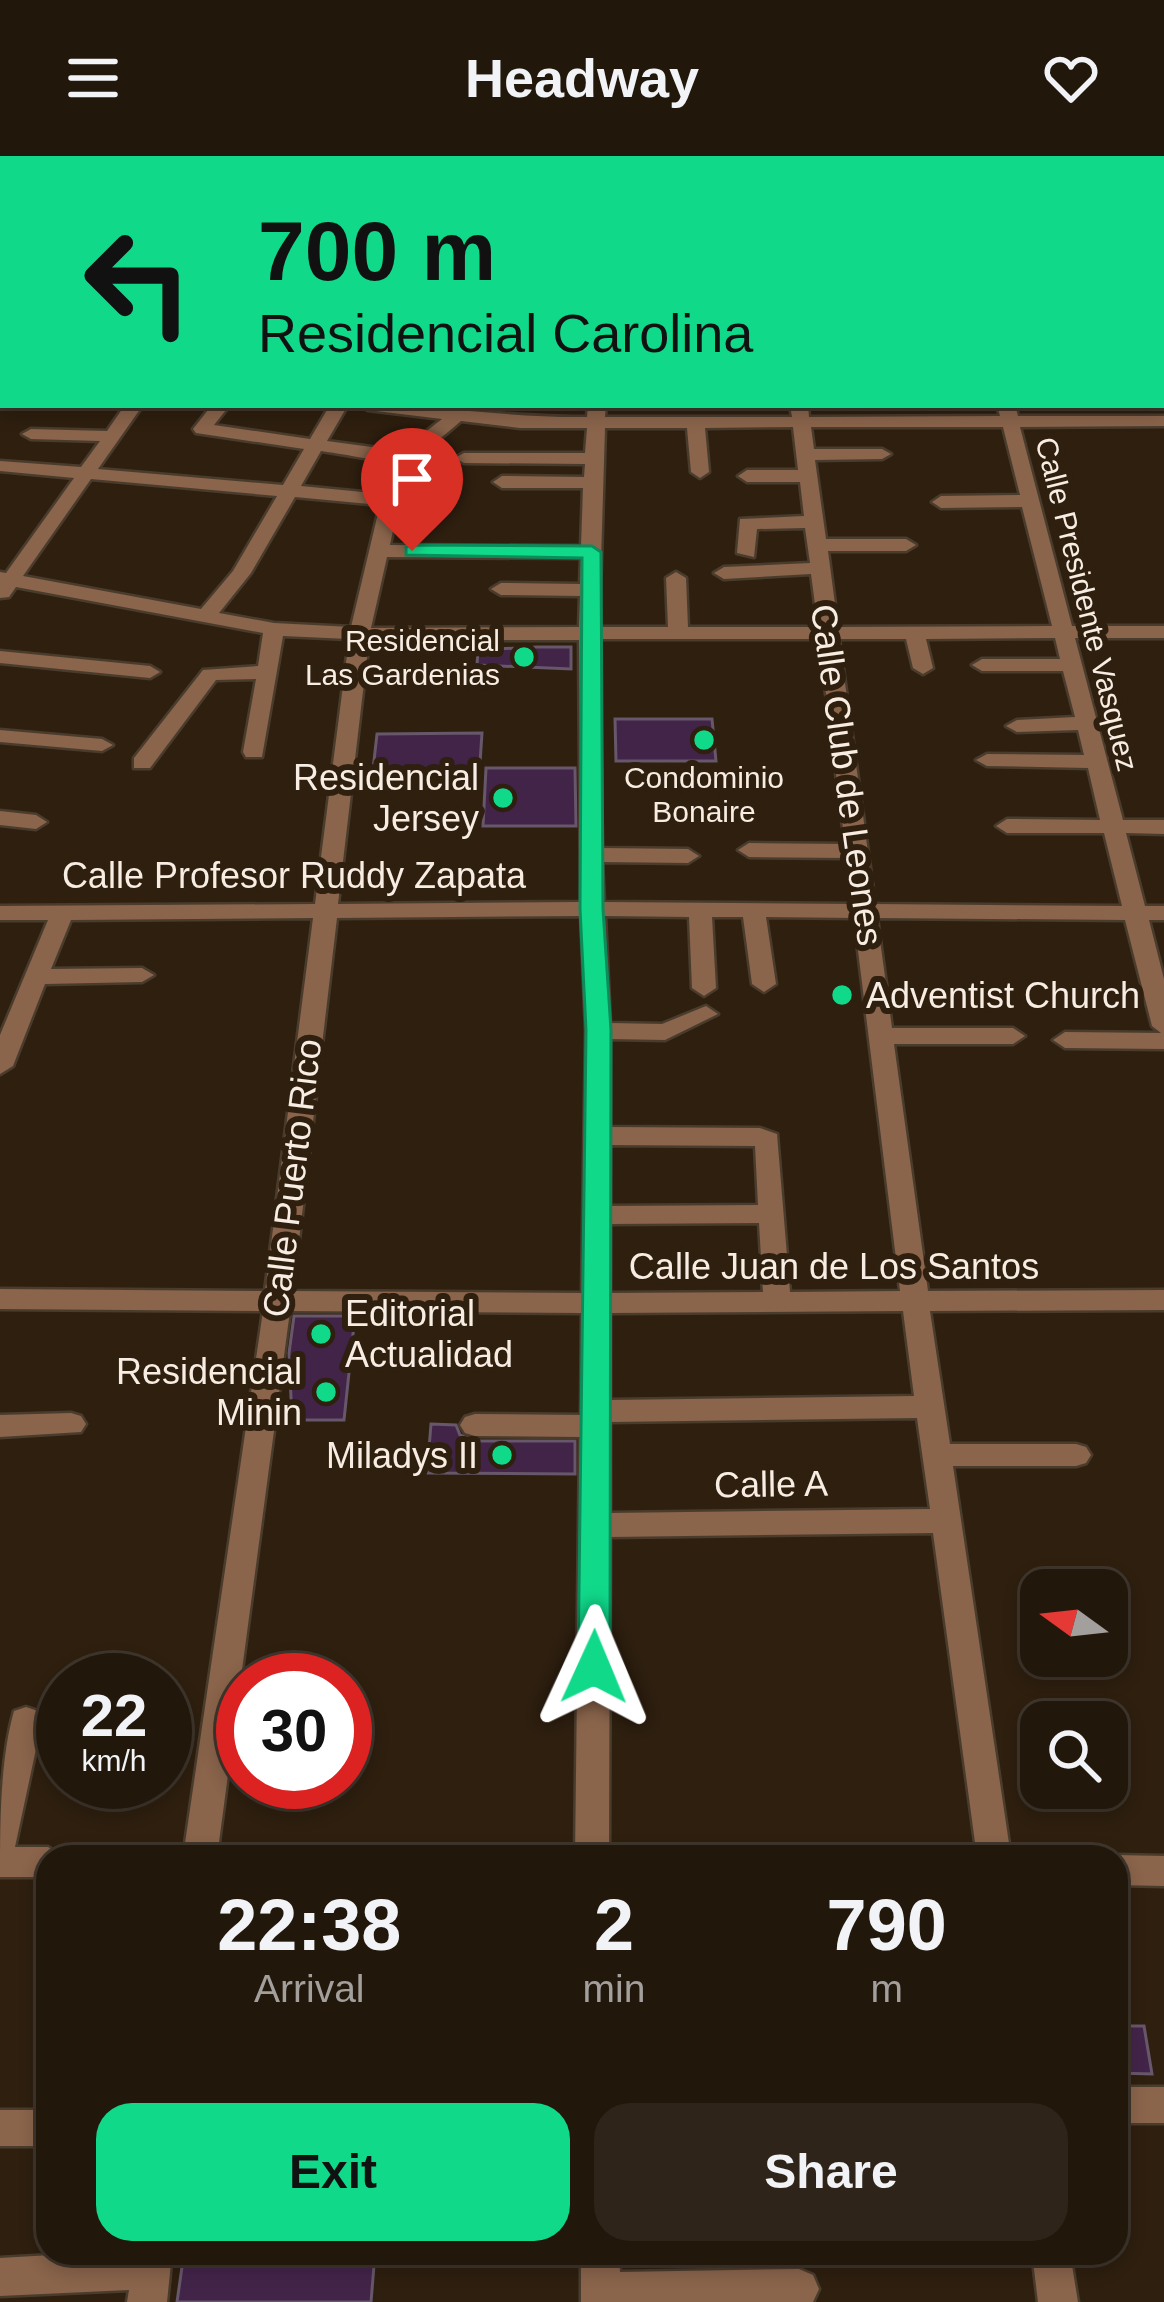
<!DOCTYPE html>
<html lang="en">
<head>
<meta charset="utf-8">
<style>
  body { margin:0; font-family:Arial,sans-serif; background:#2e2419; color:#f1f3f6; height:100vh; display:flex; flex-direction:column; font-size:45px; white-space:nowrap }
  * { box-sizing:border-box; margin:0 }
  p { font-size:39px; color:#a29f9d }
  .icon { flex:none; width:66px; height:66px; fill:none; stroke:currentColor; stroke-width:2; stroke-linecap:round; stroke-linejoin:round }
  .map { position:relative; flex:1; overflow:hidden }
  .side { position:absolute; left:36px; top:1689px; width:1092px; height:420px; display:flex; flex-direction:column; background:#22170b; border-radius:36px; box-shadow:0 6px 18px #0003,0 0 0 3px #3f362c }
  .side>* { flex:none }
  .top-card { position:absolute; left:0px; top:0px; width:1164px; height:252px; box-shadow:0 6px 18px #0003,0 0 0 3px #3f362c; background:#10d98a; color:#111; overflow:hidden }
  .needle { width:78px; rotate:285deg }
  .fabs { position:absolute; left:1020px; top:1413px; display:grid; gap:24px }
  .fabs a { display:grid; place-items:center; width:108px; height:108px; border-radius:24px; background:#22170b; box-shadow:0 6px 18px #0003,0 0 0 3px #3f362c; font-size:60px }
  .speed { position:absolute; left:36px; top:1497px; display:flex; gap:24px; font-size:60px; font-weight:700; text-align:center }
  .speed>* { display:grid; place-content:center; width:156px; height:156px; border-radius:50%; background:#22170b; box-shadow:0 6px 18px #0003,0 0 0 3px #3f362c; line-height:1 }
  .speed small { font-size:30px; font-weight:400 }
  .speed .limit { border:18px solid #d22; background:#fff; color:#111 }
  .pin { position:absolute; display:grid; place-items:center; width:102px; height:102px; color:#fff; margin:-123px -51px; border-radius:50% 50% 50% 0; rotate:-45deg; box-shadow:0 0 12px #0007 }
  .pin .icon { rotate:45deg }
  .me { position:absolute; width:132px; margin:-66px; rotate:1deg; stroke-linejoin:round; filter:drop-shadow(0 0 9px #0008) }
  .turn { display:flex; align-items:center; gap:42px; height:252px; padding:0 60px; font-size:54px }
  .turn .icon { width:156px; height:156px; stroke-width:2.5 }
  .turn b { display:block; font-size:84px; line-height:102px }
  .eta { display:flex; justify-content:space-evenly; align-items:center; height:204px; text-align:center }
  .eta b { font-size:72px; font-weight:700; line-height:84px }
  .button { display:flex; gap:24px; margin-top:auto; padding:24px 60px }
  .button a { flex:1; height:138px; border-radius:36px; background:#10d98a; color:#111; font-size:48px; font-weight:700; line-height:138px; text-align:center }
  .button a+a { background:#2e2419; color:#f1f3f6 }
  header { display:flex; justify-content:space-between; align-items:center; height:156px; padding:0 60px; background:#22170b; font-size:54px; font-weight:700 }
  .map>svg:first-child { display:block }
  .building { fill:#432449; stroke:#67576a; stroke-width:3 }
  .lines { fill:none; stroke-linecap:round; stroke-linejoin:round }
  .minor-casing { stroke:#4a3c2d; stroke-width:5 }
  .minor { fill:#8a644b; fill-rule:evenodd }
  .route { fill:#10d98a; stroke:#0a8d5a; stroke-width:3 }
  .poi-dot { fill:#10d98a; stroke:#2e1f0f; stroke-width:4.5 }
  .labels { text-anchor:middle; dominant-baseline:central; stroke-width:12; stroke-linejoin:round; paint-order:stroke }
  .far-street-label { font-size:30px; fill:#f8ede3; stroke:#2e1f0f }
  .far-poi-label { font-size:30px; fill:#f8ede3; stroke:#2e1f0f; text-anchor:end }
  .street-label { font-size:36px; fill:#f8ede3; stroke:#2e1f0f }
  .poi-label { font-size:36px; fill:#f8ede3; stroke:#2e1f0f; text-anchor:end }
</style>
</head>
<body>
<header><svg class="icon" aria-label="menu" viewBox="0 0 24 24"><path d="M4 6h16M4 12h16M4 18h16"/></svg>Headway<svg class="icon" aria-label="heart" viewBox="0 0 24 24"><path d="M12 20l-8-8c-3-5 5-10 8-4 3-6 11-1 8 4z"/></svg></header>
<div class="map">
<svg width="1164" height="2146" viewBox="0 0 1164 2146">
  <rect width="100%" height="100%" fill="#2e1f0f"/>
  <!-- building -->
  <g class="building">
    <path d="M 537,491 L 571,491 L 571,513 L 477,509 L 478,494 Z"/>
    <path d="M 615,563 L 712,563 L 716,605 L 616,605 Z"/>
    <path d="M 482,577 L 479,622 L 372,622 L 377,578 Z"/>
    <path d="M 486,612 L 575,612 L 576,670 L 483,670 Z"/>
    <path d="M 294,1160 L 355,1160 L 344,1264 L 292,1264 L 289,1197 Z"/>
    <path d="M 431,1268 L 456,1269 L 460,1279 L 475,1285 L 575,1285 L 575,1318 L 427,1317 Z"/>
    <path d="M 1116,1870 L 1144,1870 L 1152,1918 L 1116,1917 Z"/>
    <path d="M 184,2097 L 375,2097 L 371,2146 L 177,2146 Z"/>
  </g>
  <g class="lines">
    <defs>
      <g id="minor">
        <path d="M 22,0 L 43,0 L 45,3 L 24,3 Z"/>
        <path d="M 92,0 L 115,0 L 117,3 L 94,3 Z"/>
        <path d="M 227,0 L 250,0 L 252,3 L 229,3 Z"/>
        <path d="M 370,0 L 391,0 L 393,3 L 372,3 Z"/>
        <path d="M 492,0 L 514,0 L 516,3 L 494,3 Z"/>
        <path d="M 615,0 L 637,0 L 639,3 L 617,3 Z"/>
        <path d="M 735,0 L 757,0 L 759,3 L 737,3 Z"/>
        <path d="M 854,0 L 877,0 L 879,3 L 856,3 Z"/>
        <path d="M 0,30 L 3,31 L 3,41 L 0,40 Z"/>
        <path d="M 1164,53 L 1164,64 L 1161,65 L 1161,54 Z"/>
        <path d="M 0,62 L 3,63 L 3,73 L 0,72 Z"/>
        <path d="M 1161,81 L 1164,82 L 1164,92 L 1161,91 Z"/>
        <rect x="0" y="103" width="3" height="10"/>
        <path d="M 1161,118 L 1164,119 L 1164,129 L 1161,128 Z"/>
        <rect x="0" y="137" width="3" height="10"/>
        <path d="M 1161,158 L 1164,159 L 1164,169 L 1161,168 Z"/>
        <path d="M 1164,218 L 1164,228 L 1161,229 L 1161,219 Z"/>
        <path d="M 0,219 L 3,220 L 3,230 L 0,229 Z"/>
        <path d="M 125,249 L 143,249 L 98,313 L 283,329 L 304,293 L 196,277 L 193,273 L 212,249 L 230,249 L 214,269 L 310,283 L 330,249 L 348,249 L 327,285 L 401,295 L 442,263 L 368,254 L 359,249 C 436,249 510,262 587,261 L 588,249 L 606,249 L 605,261 L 792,261 L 790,249 L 808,249 L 809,261 L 1000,260 L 997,249 L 1015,249 L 1018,260 L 1164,260 L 1164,270 L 1020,271 L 1072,470 L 1164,470 L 1164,482 L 1075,482 L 1123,664 L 1164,664 L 1164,678 L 1126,677 L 1145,750 L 1164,750 L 1164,764 L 1149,764 L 1164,823 L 1164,893 L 1065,892 L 1053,884 L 1065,876 L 1161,877 L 1152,870 L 1125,764 L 877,762 L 892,872 L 1013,872 L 1025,880 L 1013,888 L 894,888 L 928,1135 L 1164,1134 L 1164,1154 L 930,1155 L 950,1288 L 1076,1288 L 1086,1291 L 1091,1299 L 1086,1307 L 1076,1310 L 953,1310 L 1011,1701 L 977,1701 L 933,1377 L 610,1381 L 609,1701 L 575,1701 L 580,1281 L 475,1280 L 465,1277 L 460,1269 L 465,1261 L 475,1258 L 581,1259 L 582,1157 L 290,1155 L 217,1701 L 183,1701 L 263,1155 L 0,1153 L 0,1133 L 265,1135 L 313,762 L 71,764 L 51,813 L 142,812 L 154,819 L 142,826 L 45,828 L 13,910 L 0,918 L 0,879 L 48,764 L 0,764 L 0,750 L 315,748 L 349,483 L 283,480 L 262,601 L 246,601 L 243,596 L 256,523 L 216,524 L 150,612 L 134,612 L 134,602 L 203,514 L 258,510 L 263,477 L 16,431 L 9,441 L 0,442 L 0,416 L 6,417 L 74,322 L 0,315 L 0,305 L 81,311 L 100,285 L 31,283 L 22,278 L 31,273 L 107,275 ZM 461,265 L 520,272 L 587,272 L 585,297 L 464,297 L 455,302 L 464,307 L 585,308 L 584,321 L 502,320 L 493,326 L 502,332 L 583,332 L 581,390 L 390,389 L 398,350 L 427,353 L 436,347 L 434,343 L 301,330 L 321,295 C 399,306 399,319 461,265 ZM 793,271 L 798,314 L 747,314 L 738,320 L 747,326 L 800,326 L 804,360 L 740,363 L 737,397 L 754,401 L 757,373 L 805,372 L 810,407 L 724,411 L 714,417 L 724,423 L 811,418 L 818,471 L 688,471 L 686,422 L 676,416 L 666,422 L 668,471 L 599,471 L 605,272 L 687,272 L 691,316 L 700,322 L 709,316 L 705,272 ZM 811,271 L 1003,271 L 1020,339 L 941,340 L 932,346 L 941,352 L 1022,351 L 1052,470 L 838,471 L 828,395 L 906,395 L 916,389 L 906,383 L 826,383 L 815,304 L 882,303 L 891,298 L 882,293 L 814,293 ZM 91,323 L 277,340 L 233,415 L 201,453 L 23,420 ZM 295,341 L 380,349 L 351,471 L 274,467 L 219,457 L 251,417 ZM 387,401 L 581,402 L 580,428 L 501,427 L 491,433 L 501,439 L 580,440 L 579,471 L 371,472 ZM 1055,482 L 1060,503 L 982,503 L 972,509 L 982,515 L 1063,515 L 1075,561 L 1017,564 L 1006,570 L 1017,576 L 1078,574 L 1084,599 L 987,598 L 976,604 L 987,610 L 1088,612 L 1100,664 L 1007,663 L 996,670 L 1007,677 L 1104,677 L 1122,750 L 875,748 L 839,483 L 906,483 L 913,512 L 923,518 L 933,512 L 926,483 ZM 599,483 L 819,483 L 845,688 L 749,687 L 738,694 L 749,701 L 846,702 L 852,748 L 604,746 L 602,706 L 688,707 L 699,700 L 688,693 L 602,692 ZM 369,484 L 579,484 L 581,746 L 338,748 ZM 581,760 L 586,875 L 582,1137 L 293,1135 L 337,762 ZM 605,760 L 689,761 L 692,832 L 704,840 L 716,832 L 712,761 L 743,761 L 752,828 L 764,836 L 776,828 L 766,761 L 854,762 L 900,1135 L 790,1136 L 777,978 L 760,972 L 610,971 L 610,883 L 665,884 L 718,858 L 706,850 L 662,868 L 610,867 ZM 610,989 L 755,990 L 758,1049 L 610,1050 ZM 759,1067 L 763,1136 L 610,1137 L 610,1068 ZM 903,1155 L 914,1240 L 610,1244 L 610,1157 ZM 917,1262 L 930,1353 L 610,1357 L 610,1266 Z"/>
        <path d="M 0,495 L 150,510 L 160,516 L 150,522 L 0,507 Z"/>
        <path d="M 0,574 L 102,583 L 113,589 L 102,595 L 0,586 Z"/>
        <path d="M 0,655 L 36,659 L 47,666 L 36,673 L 0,669 Z"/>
        <path d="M 71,1257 L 81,1260 L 86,1268 L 81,1276 L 0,1281 L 0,1259 Z"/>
        <path d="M 26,1551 L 38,1555 L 42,1565 L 15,1691 L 48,1691 L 63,1701 L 48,1701 L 48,1721 L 0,1721 C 0,1668 0,1604 14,1555 Z"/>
        <path d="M 1116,1699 L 1164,1700 L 1164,1730 L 1116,1729 L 1116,1701 L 1110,1701 Z"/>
        <rect x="1116" y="1931" width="48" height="36"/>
        <rect x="0" y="1954" width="48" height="36"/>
        <path d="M 86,2097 L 172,2097 L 167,2146 L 127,2146 L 129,2134 L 0,2140 L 0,2102 Z"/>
        <path d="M 581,2097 L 619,2097 L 620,2116 L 799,2113 L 813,2119 L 819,2133 L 813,2146 L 581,2146 Z"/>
        <path d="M 1032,2097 L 1070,2097 L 1078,2146 L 1038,2146 Z"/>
      </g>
    </defs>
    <!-- minor casing -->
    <use href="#minor" class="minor-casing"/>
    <!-- minor -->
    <use href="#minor" class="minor"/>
  </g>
  <!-- route -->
  <path class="route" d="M 412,389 L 592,390 L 601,396 L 603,753 L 611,874 L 610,1511 L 605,1521 L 594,1524 L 582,1521 L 578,1511 L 586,874 L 580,753 L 582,402 L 406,399 L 406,391 Z"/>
  <!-- markers -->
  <g class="poi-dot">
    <circle cx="524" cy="501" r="12"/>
    <circle cx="704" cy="584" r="12"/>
    <circle cx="503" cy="642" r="12"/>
    <circle cx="842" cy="839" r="12"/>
    <circle cx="321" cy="1178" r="12"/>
    <circle cx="326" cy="1236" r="12"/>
    <circle cx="502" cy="1299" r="12"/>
  </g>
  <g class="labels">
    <!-- far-street labels -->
    <g class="far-street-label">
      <text transform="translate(1087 448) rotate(76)">Calle Presidente Vasquez</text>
    </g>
    <!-- far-poi labels -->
    <g class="far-poi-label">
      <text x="500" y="484">Residencial<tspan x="500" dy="34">Las Gardenias</tspan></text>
      <text x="704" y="621" text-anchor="middle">Condominio<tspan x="704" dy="34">Bonaire</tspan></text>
    </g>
    <!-- street labels -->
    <g class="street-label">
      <text transform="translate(847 619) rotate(82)">Calle Club de Leones</text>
      <text x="294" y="719">Calle Profesor Ruddy Zapata</text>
      <text transform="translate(292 1022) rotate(-83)">Calle Puerto Rico</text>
      <text x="834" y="1110">Calle Juan de Los Santos</text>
      <text transform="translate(771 1328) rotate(-1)">Calle A</text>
    </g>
    <!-- poi labels -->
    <g class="poi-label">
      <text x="479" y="621">Residencial<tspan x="479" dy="41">Jersey</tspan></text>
      <text x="866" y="839" text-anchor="start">Adventist Church</text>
      <text x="345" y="1157" text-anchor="start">Editorial<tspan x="345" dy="41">Actualidad</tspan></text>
      <text x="302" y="1215">Residencial<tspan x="302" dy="41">Minin</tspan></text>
      <text x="478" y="1299">Miladys II</text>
    </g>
  </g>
</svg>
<div class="fabs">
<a><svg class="needle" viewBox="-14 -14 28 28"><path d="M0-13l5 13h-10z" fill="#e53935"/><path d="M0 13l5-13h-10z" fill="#a29f9d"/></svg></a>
<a><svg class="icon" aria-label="search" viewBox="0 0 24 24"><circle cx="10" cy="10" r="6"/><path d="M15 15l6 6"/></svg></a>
</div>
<div class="speed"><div>22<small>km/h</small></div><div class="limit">30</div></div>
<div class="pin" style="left:412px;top:395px;background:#d93025"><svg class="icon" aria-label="arrive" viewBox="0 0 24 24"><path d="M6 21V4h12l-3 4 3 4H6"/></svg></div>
<svg class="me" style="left:594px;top:1511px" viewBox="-20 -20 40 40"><path d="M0-17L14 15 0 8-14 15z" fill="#10d98a" stroke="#fff" stroke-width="4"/></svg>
<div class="top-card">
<div class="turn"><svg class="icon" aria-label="left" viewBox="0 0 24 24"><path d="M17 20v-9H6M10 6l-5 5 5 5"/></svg><div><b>700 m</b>Residencial Carolina</div></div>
</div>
<section class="side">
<div class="eta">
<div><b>22:38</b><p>Arrival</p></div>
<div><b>2</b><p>min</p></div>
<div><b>790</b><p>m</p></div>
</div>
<div class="button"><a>Exit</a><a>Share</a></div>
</section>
</div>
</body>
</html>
